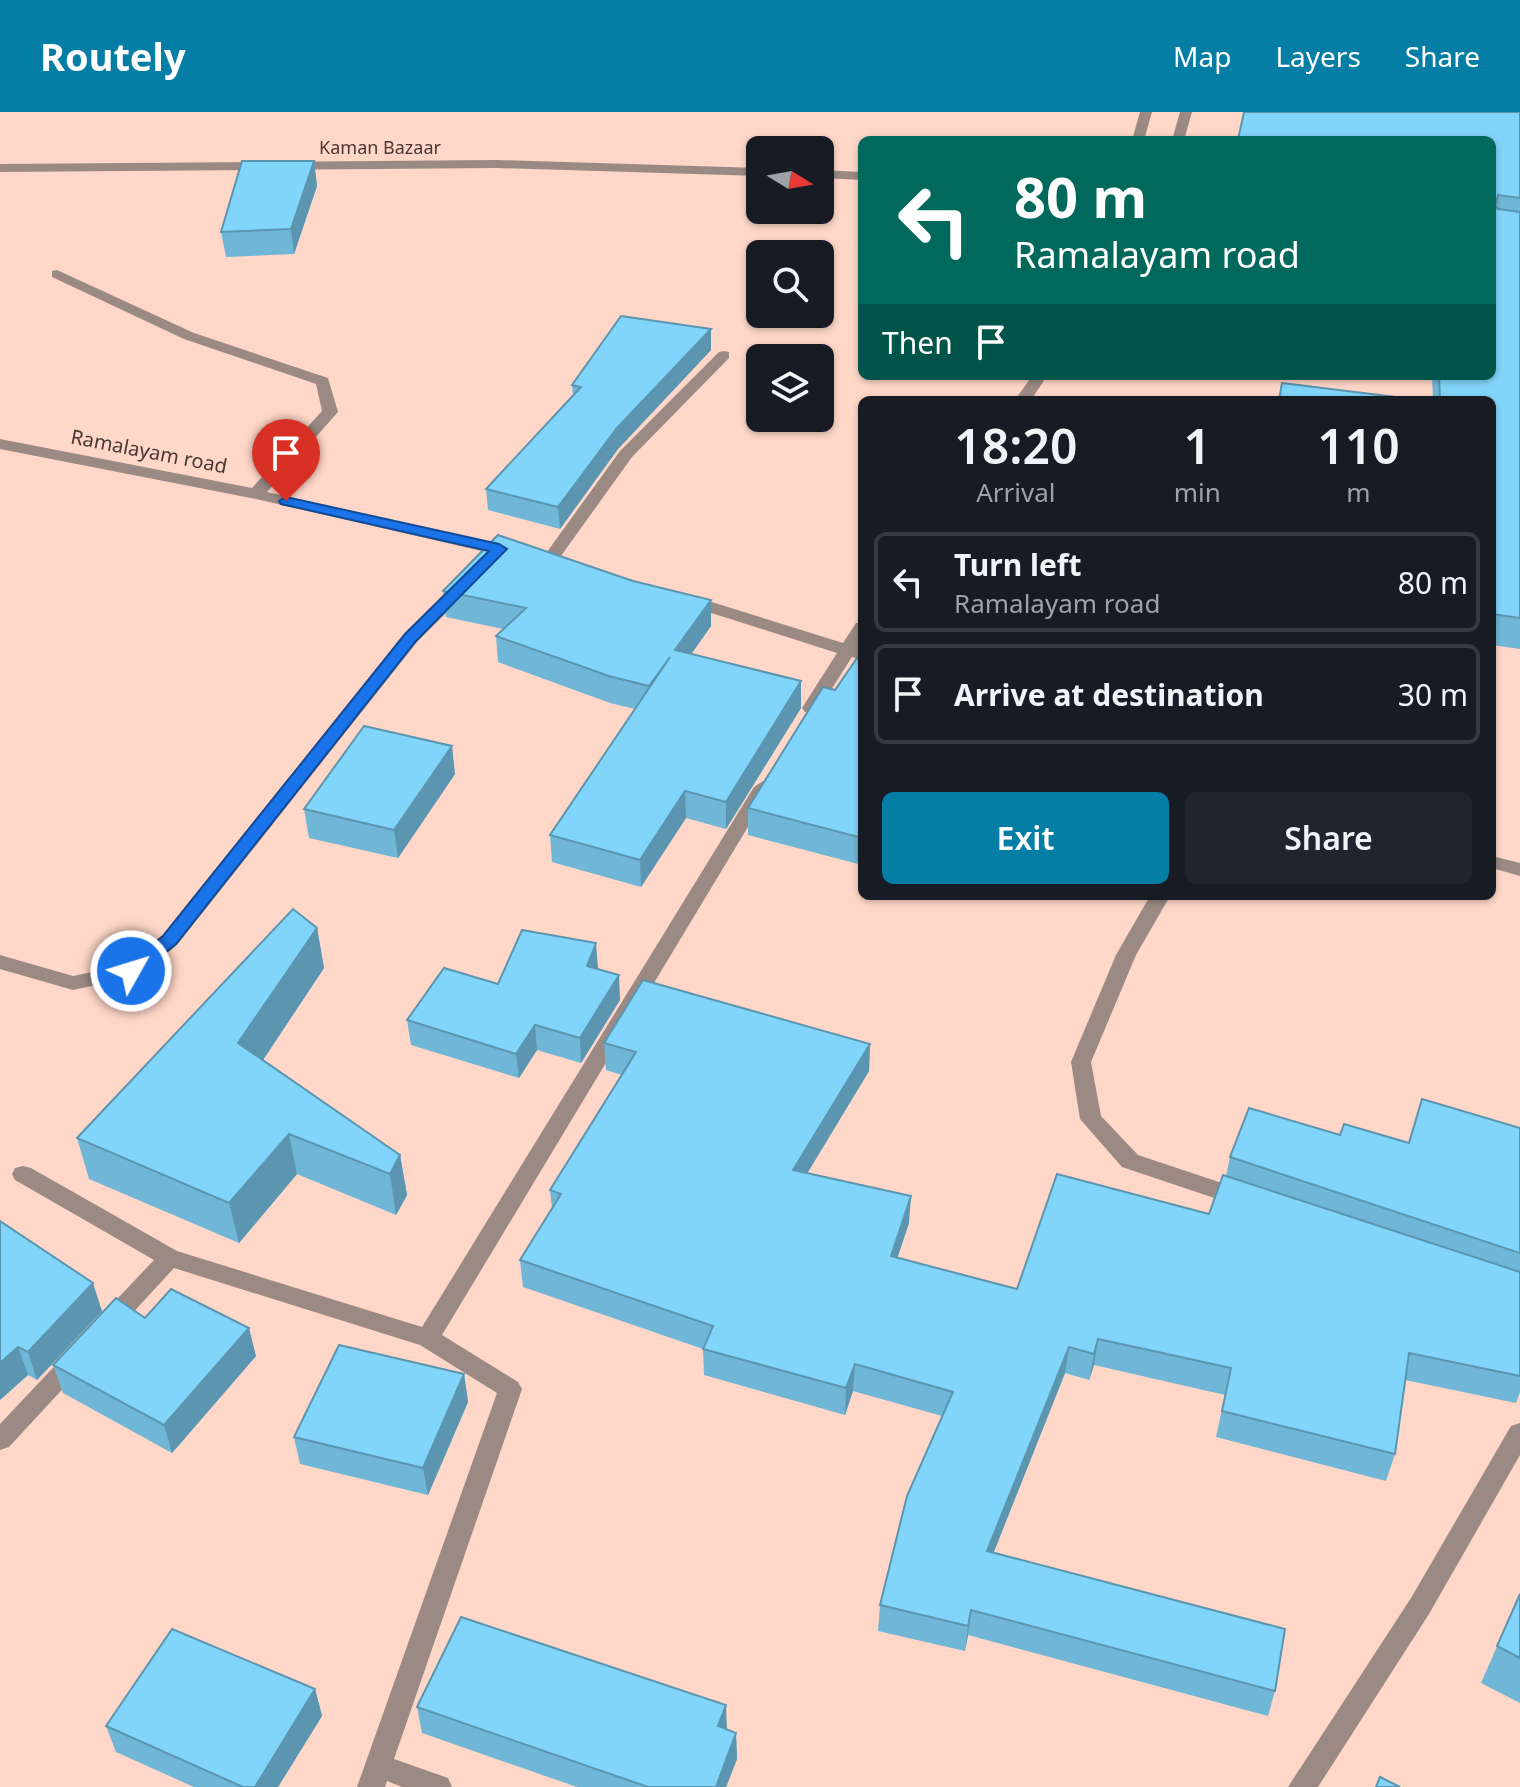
<!DOCTYPE html>
<html lang="en">
<head>
<meta charset="utf-8">
<style>
  body { margin:0; font-family:"Noto Sans",sans-serif; background:#20242c; color:#f1f3f6; height:100vh; display:flex; flex-direction:column; font-size:30px; white-space:nowrap }
  * { box-sizing:border-box; margin:0 }
  p { font-size:26px; color:#9ea1a6 }
  .icon { flex:none; width:44px; height:44px; fill:none; stroke:currentColor; stroke-width:2; stroke-linecap:round; stroke-linejoin:round }
  .map { position:relative; flex:1; overflow:hidden }
  .sheet { position:absolute; left:858px; top:284px; width:638px; height:504px; display:flex; flex-direction:column; background:#171b24; border-radius:12px; box-shadow:0 2px 6px #0004 }
  .sheet>* { flex:none }
  .top-card { position:absolute; left:858px; top:24px; width:638px; height:244px; border-radius:12px; box-shadow:0 2px 6px #0004; background:#00695c; color:#fff; overflow:hidden }
  .needle { width:52px; rotate:101deg }
  .controls { position:absolute; left:746px; top:24px; display:grid; gap:16px }
  .controls a { display:grid; place-items:center; width:88px; height:88px; border-radius:12px; background:#171b24; box-shadow:0 2px 6px #0004; font-size:40px }
  .pin { position:absolute; display:grid; place-items:center; width:68px; height:68px; color:#fff; margin:-82px -34px; border-radius:50% 50% 50% 0; rotate:-45deg; box-shadow:0 0 8px #0007 }
  .pin .icon { rotate:45deg }
  .me { position:absolute; width:88px; margin:-44px; rotate:51deg; stroke-linejoin:round; filter:drop-shadow(0 0 6px #0008) }
  .turn { display:flex; align-items:center; gap:28px; height:168px; padding:0 24px; font-size:36px }
  .turn .icon { width:104px; height:104px; stroke-width:2.5 }
  .turn b { display:block; font-size:56px; line-height:68px }
  .then { display:flex; align-items:center; height:76px; padding:0 24px; background:#0003; gap:16px; font-size:30px }
  .eta { display:flex; justify-content:space-evenly; align-items:center; height:136px; text-align:center }
  .eta b { font-size:48px; font-weight:600; line-height:56px }
  .cta { display:flex; gap:16px; margin-top:auto; padding:16px 24px }
  .cta a { flex:1; height:92px; border-radius:12px; background:#047ea4; color:#fff; font-size:32px; font-weight:600; line-height:92px; text-align:center }
  .cta a+a { background:#20242c; color:#f1f3f6 }
  ul { padding:0; list-style:none }
  li { display:flex; align-items:center; gap:24px; height:100px; margin:0 16px 12px; padding:0 8px; border:4px solid #363941; border-radius:12px }
  li div { flex:1 }
  li b { display:block; font-size:30px }
  li em { font-style:normal }
  header { display:flex; align-items:center; gap:48px; box-sizing:border-box; height:112px; padding:0 40px; background:#047ea4; color:#fff }
  header strong { font-size:38px }
  nav { display:flex; gap:44px; margin-inline-start:auto; font-size:28px }
  .map>svg:first-child { display:block }
  .lines { fill:none; stroke-linecap:round; stroke-linejoin:round }
  .minor { fill:#9a8a83; fill-rule:evenodd }
  .wall { fill:#70b7d7 }
  .shaded-wall { fill:#5b95af }
  .building { fill:#82d5fa; stroke:#5b95af; stroke-width:2 }
  .route { fill:#1a73e8; stroke:#114b97; stroke-width:2 }
  .labels { text-anchor:middle; dominant-baseline:central; stroke-width:8; stroke-linejoin:round; paint-order:stroke }
  .far-street-label { font-size:18px; fill:#483832; stroke:#ffd7c8 }
  .street-label { font-size:20px; fill:#483832; stroke:#ffd7c8 }
</style>
</head>
<body>
<header>
<strong>Routely</strong>
<nav><a>Map</a><a>Layers</a><a>Share</a></nav>
</header>
<div class="map">
<svg width="1520" height="1675" viewBox="0 0 1520 1675">
  <rect width="100%" height="100%" fill="#ffd7c8"/>
  <g class="lines">
    <!-- minor -->
    <g class="minor">
      <path d="M 1140,0 L 1152,0 L 1144,28 L 1132,28 Z"/>
      <path d="M 1180,0 L 1192,0 L 1184,28 L 1172,28 Z"/>
      <path d="M 496,48 L 760,56 L 760,64 L 496,56 L 0,60 L 0,52 Z"/>
      <path d="M 820,58 L 862,60 L 862,68 L 820,66 Z"/>
      <path d="M 57,158 L 194,221 L 328,266 L 338,300 L 267,380 L 512,436 L 520,441 L 512,446 L 256,387 L 0,337 L 0,327 L 252,376 L 322,299 L 316,272 L 184,227 L 52,165 L 52,159 Z"/>
      <path d="M 724,239 L 729,240 L 729,246 L 632,345 L 553,455 L 541,455 L 539,451 L 620,339 L 719,240 Z"/>
      <path d="M 1032,264 L 1047,264 L 1031,288 L 1015,288 Z"/>
      <path d="M 462,470 L 468,471 L 470,475 L 468,479 L 417,530 L 177,833 L 138,864 L 73,878 L 0,857 L 0,843 L 73,864 L 125,853 L 163,823 L 405,522 L 456,471 Z"/>
      <path d="M 686,482 L 843,531 L 856,511 L 862,510 L 862,529 L 858,536 L 862,537 L 862,548 L 852,545 L 817,600 L 805,600 L 802,596 L 837,541 L 680,491 L 678,487 Z"/>
      <path d="M 763,669 L 772,675 L 442,1223 L 518,1270 L 522,1277 L 394,1647 L 448,1666 L 452,1675 L 402,1675 L 387,1669 L 385,1675 L 357,1675 L 497,1281 L 420,1233 L 174,1156 L 117,1218 L 109,1220 L 101,1218 L 97,1211 L 101,1204 L 154,1148 L 15,1068 L 12,1062 L 15,1056 L 23,1054 L 31,1056 L 177,1139 L 422,1215 L 754,675 Z"/>
      <path d="M 1492,744 L 1520,751 L 1520,764 L 1492,756 Z"/>
      <path d="M 1150,784 L 1170,784 L 1136,843 L 1091,950 L 1101,1004 L 1138,1043 L 1252,1081 L 1255,1087 L 1252,1093 L 1244,1096 L 1122,1055 L 1080,1007 L 1071,950 L 1116,843 Z"/>
      <path d="M 74,1239 L 82,1242 L 86,1249 L 82,1256 L 9,1335 L 0,1338 L 0,1312 L 66,1242 Z"/>
      <path d="M 1520,1311 L 1520,1343 L 1429,1502 L 1318,1675 L 1288,1675 L 1411,1486 L 1511,1314 Z"/>
    </g>
  </g>
  <!-- wall -->
  <g class="wall">
    <path d="M 1520,0 L 1520,537 L 1492,533 L 1492,288 L 1433,288 L 1432,264 L 1492,264 L 1492,28 Z"/>
    <path d="M 314,49 L 317,74 L 294,142 L 226,145 L 221,120 Z"/>
    <path d="M 711,238 L 618,337 L 560,417 L 488,398 L 486,377 L 573,284 L 572,273 Z"/>
    <path d="M 443,479 L 711,514 L 691,542 L 801,569 L 801,596 L 726,717 L 686,706 L 641,775 L 552,750 L 550,723 L 635,597 L 610,591 L 498,550 L 496,524 L 503,517 L 446,505 Z"/>
    <path d="M 862,547 L 862,753 L 748,723 L 748,696 L 835,578 Z"/>
    <path d="M 455,662 L 398,746 L 309,726 L 304,697 Z"/>
    <path d="M 317,816 L 324,856 L 263,948 L 400,1043 L 407,1083 L 396,1103 L 297,1062 L 239,1131 L 89,1067 L 77,1026 Z"/>
    <path d="M 598,856 L 597,857 L 620,888 L 581,951 L 537,938 L 519,966 L 411,933 L 407,908 L 498,872 Z"/>
    <path d="M 604,931 L 870,932 L 869,959 L 807,1061 L 909,1111 L 897,1146 L 1017,1177 L 1209,1102 L 1226,1064 L 1230,1045 L 1340,1023 L 1409,1031 L 1520,1016 L 1520,1280 L 1516,1291 L 1405,1268 L 1395,1342 L 1386,1369 L 1216,1325 L 1225,1283 L 1094,1253 L 1089,1268 L 1065,1261 L 993,1441 L 1275,1579 L 1268,1604 L 968,1523 L 965,1539 L 878,1519 L 880,1493 L 942,1304 L 853,1279 L 845,1303 L 704,1263 L 703,1237 L 523,1175 L 520,1148 L 552,1097 L 550,1078 L 622,963 L 606,958 Z"/>
    <path d="M 0,1109 L 102,1199 L 37,1268 L 28,1263 L 0,1288 Z"/>
    <path d="M 145,1206 L 256,1244 L 172,1341 L 63,1281 L 53,1253 Z"/>
    <path d="M 464,1262 L 468,1290 L 428,1383 L 300,1352 L 294,1325 Z"/>
    <path d="M 1520,1482 L 1520,1591 L 1481,1571 Z"/>
    <path d="M 315,1577 L 322,1604 L 278,1675 L 194,1675 L 116,1640 L 106,1614 Z"/>
    <path d="M 417,1595 L 727,1618 L 736,1621 L 737,1647 L 726,1675 L 577,1675 L 422,1621 Z"/>
  </g>
  <!-- shaded-wall -->
  <g class="shaded-wall">
    <path d="M 314,49 L 317,74 L 294,142 L 291,117 Z"/>
    <path d="M 711,217 L 711,238 L 618,337 L 560,417 L 558,395 L 617,316 Z"/>
    <path d="M 711,488 L 711,514 L 676,564 L 675,538 Z"/>
    <path d="M 801,569 L 801,596 L 726,717 L 726,690 Z"/>
    <path d="M 452,634 L 455,662 L 398,746 L 394,718 Z"/>
    <path d="M 685,679 L 686,706 L 641,775 L 640,748 Z"/>
    <path d="M 317,816 L 324,856 L 247,972 L 238,931 Z"/>
    <path d="M 596,831 L 598,856 L 588,879 L 587,854 Z"/>
    <path d="M 619,863 L 620,888 L 581,951 L 580,926 Z"/>
    <path d="M 535,913 L 537,938 L 519,966 L 516,942 Z"/>
    <path d="M 870,932 L 869,959 L 793,1085 L 793,1058 Z"/>
    <path d="M 289,1022 L 297,1062 L 239,1131 L 229,1091 Z"/>
    <path d="M 400,1043 L 407,1083 L 396,1103 L 390,1062 Z"/>
    <path d="M 911,1084 L 909,1111 L 889,1171 L 891,1144 Z"/>
    <path d="M 93,1171 L 102,1199 L 37,1268 L 28,1240 Z"/>
    <path d="M 249,1216 L 256,1244 L 172,1341 L 164,1313 Z"/>
    <path d="M 1098,1227 L 1094,1253 L 1089,1268 L 1094,1242 Z"/>
    <path d="M 18,1235 L 28,1263 L 0,1288 L 0,1251 Z"/>
    <path d="M 1069,1235 L 1065,1261 L 984,1465 L 987,1439 Z"/>
    <path d="M 855,1252 L 853,1279 L 845,1303 L 846,1276 Z"/>
    <path d="M 464,1262 L 468,1290 L 428,1383 L 423,1356 Z"/>
    <path d="M 971,1498 L 968,1523 L 965,1539 L 968,1514 Z"/>
    <path d="M 315,1577 L 322,1604 L 278,1675 L 255,1675 Z"/>
    <path d="M 726,1593 L 727,1619 L 718,1614 Z"/>
    <path d="M 736,1621 L 737,1647 L 726,1675 L 716,1675 Z"/>
  </g>
  <!-- building -->
  <g class="building">
    <path d="M 1244,0 L 1520,0 L 1520,86 L 1498,83 L 1495,94 L 1498,97 L 1520,100 L 1520,506 L 1492,502 L 1492,288 L 1440,288 L 1439,264 L 1492,264 L 1492,28 L 1238,28 Z"/>
    <path d="M 242,49 L 314,49 L 291,117 L 221,120 Z"/>
    <path d="M 621,204 L 711,217 L 617,316 L 558,395 L 486,377 L 581,275 L 572,273 Z"/>
    <path d="M 1282,271 L 1420,288 L 1279,288 Z"/>
    <path d="M 498,423 L 633,469 L 711,488 L 675,538 L 801,569 L 726,690 L 685,679 L 640,748 L 550,723 L 670,545 L 649,574 L 609,564 L 496,524 L 526,496 L 443,479 Z"/>
    <path d="M 857,546 L 862,547 L 862,726 L 748,696 L 823,575 L 835,578 Z"/>
    <path d="M 364,614 L 452,634 L 394,718 L 304,697 Z"/>
    <path d="M 293,797 L 317,816 L 238,931 L 400,1043 L 390,1062 L 289,1022 L 229,1091 L 77,1026 Z"/>
    <path d="M 522,818 L 596,831 L 587,854 L 619,863 L 580,926 L 535,913 L 516,942 L 407,908 L 444,856 L 498,872 Z"/>
    <path d="M 643,868 L 870,932 L 793,1058 L 911,1084 L 891,1144 L 1017,1177 L 1057,1062 L 1209,1102 L 1223,1063 L 1520,1160 L 1520,1264 L 1409,1241 L 1395,1342 L 1222,1299 L 1231,1256 L 1098,1227 L 1094,1242 L 1069,1235 L 987,1439 L 1285,1517 L 1275,1579 L 971,1498 L 968,1514 L 880,1493 L 907,1384 L 953,1280 L 855,1252 L 846,1276 L 703,1237 L 713,1214 L 520,1148 L 561,1082 L 550,1078 L 636,940 L 604,931 Z"/>
    <path d="M 1422,987 L 1520,1016 L 1520,1141 L 1230,1045 L 1249,996 L 1340,1023 L 1344,1012 L 1409,1031 Z"/>
    <path d="M 0,1109 L 93,1171 L 28,1240 L 18,1235 L 0,1251 Z"/>
    <path d="M 171,1177 L 249,1216 L 164,1313 L 53,1253 L 116,1186 L 145,1206 Z"/>
    <path d="M 339,1233 L 464,1262 L 423,1356 L 294,1325 Z"/>
    <path d="M 1520,1482 L 1520,1546 L 1497,1534 Z"/>
    <path d="M 461,1505 L 726,1593 L 718,1614 L 736,1621 L 716,1675 L 648,1675 L 417,1595 Z"/>
    <path d="M 172,1517 L 315,1577 L 255,1675 L 243,1675 L 106,1614 Z"/>
    <path d="M 1380,1665 L 1400,1675 L 1376,1675 Z"/>
  </g>
  <!-- route -->
  <path class="route" d="M 286,385 L 499,432 L 507,437 L 416,529 L 176,832 L 137,864 L 124,864 L 121,859 L 124,855 L 163,824 L 405,522 L 489,439 L 281,392 L 279,389 Z"/>
  <g class="labels">
    <!-- far-street labels -->
    <g class="far-street-label">
      <text x="380" y="35">Kaman Bazaar</text>
    </g>
    <!-- street labels -->
    <g class="street-label">
      <text transform="translate(149 339) rotate(11)">Ramalayam road</text>
    </g>
  </g>
</svg>
<div class="controls">
<a><svg class="needle" viewBox="-14 -14 28 28"><path d="M0-13l5 13h-10z" fill="#e53935"/><path d="M0 13l5-13h-10z" fill="#9ea1a6"/></svg></a>
<a><svg class="icon" aria-label="search" viewBox="0 0 24 24"><circle cx="10" cy="10" r="6"/><path d="M15 15l6 6"/></svg></a>
<a><svg class="icon" aria-label="layers" viewBox="0 0 24 24"><path d="M12 4l9 5-9 5-9-5zM3 14l9 5 9-5"/></svg></a>
</div>
<div class="pin" style="left:286px;top:389px;background:#d93025"><svg class="icon" aria-label="arrive" viewBox="0 0 24 24"><path d="M6 21V4h12l-3 4 3 4H6"/></svg></div>
<svg class="me" style="left:131px;top:859px" viewBox="-20 -20 40 40"><circle r="17" fill="#1a73e8" stroke="#fff" stroke-width="3"/><path d="M0-11L8 9 0 5-8 9z" fill="#fff"/></svg>
<div class="top-card">
<div class="turn"><svg class="icon" aria-label="left" viewBox="0 0 24 24"><path d="M17 20v-9H6M10 6l-5 5 5 5"/></svg><div><b>80 m</b>Ramalayam road</div></div>
<div class="then">Then<svg class="icon" aria-label="arrive" viewBox="0 0 24 24"><path d="M6 21V4h12l-3 4 3 4H6"/></svg></div>
</div>
<section class="sheet">
<div class="eta">
<div><b>18:20</b><p>Arrival</p></div>
<div><b>1</b><p>min</p></div>
<div><b>110</b><p>m</p></div>
</div>
<ul>
<li><svg class="icon" aria-label="left" viewBox="0 0 24 24"><path d="M17 20v-9H6M10 6l-5 5 5 5"/></svg><div><b>Turn left</b><p>Ramalayam road</p></div><em>80 m</em></li>
<li><svg class="icon" aria-label="arrive" viewBox="0 0 24 24"><path d="M6 21V4h12l-3 4 3 4H6"/></svg><div><b>Arrive at destination</b></div><em>30 m</em></li>
</ul>
<div class="cta"><a>Exit</a><a>Share</a></div>
</section>
</div>
</body>
</html>
